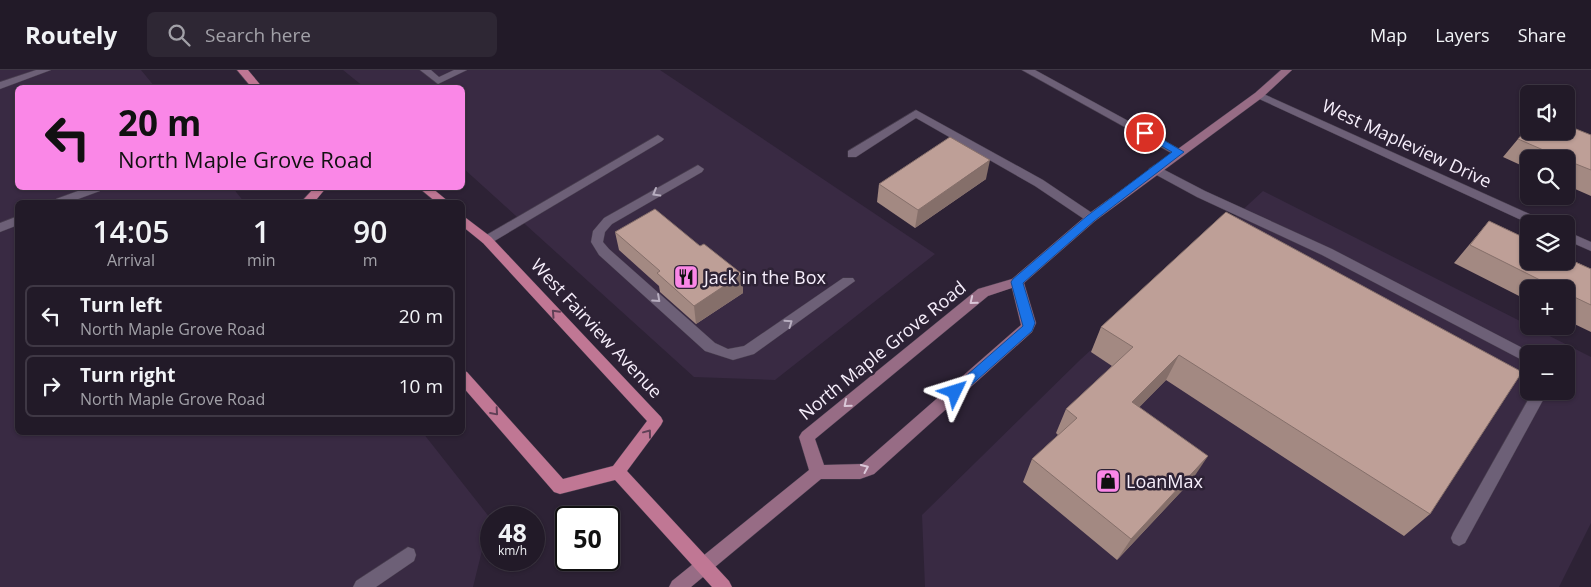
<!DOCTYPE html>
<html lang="en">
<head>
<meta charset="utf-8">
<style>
  body { margin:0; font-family:"Open Sans",sans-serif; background:#2e2734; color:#f1f3f6; height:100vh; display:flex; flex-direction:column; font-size:19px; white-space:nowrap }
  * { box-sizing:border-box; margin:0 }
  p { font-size:16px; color:#a2a1a8 }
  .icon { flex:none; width:28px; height:28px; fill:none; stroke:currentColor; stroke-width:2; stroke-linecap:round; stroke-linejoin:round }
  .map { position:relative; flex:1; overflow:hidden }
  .sheet { position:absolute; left:15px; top:130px; width:450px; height:235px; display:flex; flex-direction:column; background:#221a28; border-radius:8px; box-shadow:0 1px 4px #0004,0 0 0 1px #3f3845 }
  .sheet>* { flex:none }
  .guide { position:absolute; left:15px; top:15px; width:450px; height:105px; border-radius:8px; box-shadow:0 1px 4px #0004,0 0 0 1px #3f3845; background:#fa87e7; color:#111; overflow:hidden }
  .tools { position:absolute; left:1520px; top:15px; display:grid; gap:10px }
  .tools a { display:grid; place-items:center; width:55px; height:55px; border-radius:8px; background:#221a28; box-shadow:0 1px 4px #0004,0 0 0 1px #3f3845; font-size:25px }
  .speed { position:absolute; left:480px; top:436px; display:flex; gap:10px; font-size:25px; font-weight:700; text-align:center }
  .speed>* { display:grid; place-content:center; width:65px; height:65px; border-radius:50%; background:#221a28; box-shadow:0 1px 4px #0004,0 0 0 1px #3f3845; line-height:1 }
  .speed small { font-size:12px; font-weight:400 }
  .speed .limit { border:2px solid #111; border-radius:8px; background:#fff; color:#111 }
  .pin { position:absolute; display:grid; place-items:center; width:42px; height:42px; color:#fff; margin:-21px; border:2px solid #fff; border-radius:50%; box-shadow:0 1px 5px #0007 }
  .me { position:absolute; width:55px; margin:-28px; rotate:49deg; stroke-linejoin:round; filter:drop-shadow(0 0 4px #0008) }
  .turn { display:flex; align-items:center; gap:18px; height:105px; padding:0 20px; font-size:22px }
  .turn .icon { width:65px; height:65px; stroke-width:2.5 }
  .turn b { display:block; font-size:35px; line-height:42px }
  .eta { display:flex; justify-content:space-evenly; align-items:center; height:85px; text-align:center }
  .eta b { font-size:30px; font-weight:600; line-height:35px }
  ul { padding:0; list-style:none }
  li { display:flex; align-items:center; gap:15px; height:62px; margin:0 10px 8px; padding:0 10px; border:2px solid #3f3845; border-radius:8px }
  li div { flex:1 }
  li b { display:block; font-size:19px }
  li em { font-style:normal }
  header { display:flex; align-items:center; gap:30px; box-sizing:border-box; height:70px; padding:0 25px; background:#221a28; border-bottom:1px solid #3f3845 }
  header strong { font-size:24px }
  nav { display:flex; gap:28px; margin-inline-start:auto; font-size:18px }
  .search { width:350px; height:45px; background:#2e2734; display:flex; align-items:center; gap:12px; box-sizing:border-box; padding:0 18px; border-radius:8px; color:#a2a1a8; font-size:19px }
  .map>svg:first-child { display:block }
  .built { fill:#392a43; fill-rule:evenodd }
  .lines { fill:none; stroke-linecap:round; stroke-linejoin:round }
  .service-casing { stroke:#473d4d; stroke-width:1 }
  .minor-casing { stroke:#473d4d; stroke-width:1 }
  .secondary-casing { stroke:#473d4d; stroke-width:1 }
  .primary-casing { stroke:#473d4d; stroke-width:1 }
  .service { fill:#6d6077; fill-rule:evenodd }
  .minor { fill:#6d6077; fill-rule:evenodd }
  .secondary { fill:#976c85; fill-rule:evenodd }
  .primary { fill:#c07794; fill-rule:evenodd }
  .wall { fill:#a38982 }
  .shaded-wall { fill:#856f6a }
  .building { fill:#be9f97; stroke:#856f6a }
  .oneway { stroke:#b8aec0 }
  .oneway2 { stroke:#dac7d8 }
  .oneway3 { stroke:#604056 }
  .route { fill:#1a73e8; stroke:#114b97 }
  .labels { text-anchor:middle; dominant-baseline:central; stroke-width:5; stroke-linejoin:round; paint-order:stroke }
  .street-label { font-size:18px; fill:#f6eefb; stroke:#2d2235 }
  .poi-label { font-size:18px; fill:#f6eefb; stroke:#2d2235; text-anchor:start }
</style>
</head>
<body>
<header>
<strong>Routely</strong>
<div class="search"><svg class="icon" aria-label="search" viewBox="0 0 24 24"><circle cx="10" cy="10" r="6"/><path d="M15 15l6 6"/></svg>Search here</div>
<nav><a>Map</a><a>Layers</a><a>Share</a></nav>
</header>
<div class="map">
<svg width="1591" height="517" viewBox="0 0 1591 517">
  <rect width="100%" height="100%" fill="#2d2235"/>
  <!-- built -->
  <g class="built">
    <path d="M 0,0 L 141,0 L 155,17 L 18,18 L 18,118 L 233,118 L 244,132 L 18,132 L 18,362 L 423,363 L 490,448 L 473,517 L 0,517 Z"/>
    <path d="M 343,0 L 660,0 L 935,184 L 775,310 L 694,307 L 463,98 L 462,18 L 364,17 Z"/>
    <path d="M 1263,121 L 1591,287 L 1591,453 L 1559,517 L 925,517 L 922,445 L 1080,290 ZM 1529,284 L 1566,284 L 1566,321 L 1529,321 Z"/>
  </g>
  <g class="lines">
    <defs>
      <g id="service">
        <path d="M 36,0 L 51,0 L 0,19 L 0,12 Z"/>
        <path d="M 420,0 L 431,0 L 439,7 L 454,0 L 467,0 L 438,14 Z"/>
        <path d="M 916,40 L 1043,110 L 1095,145 L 1097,148 L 1095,151 L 1087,151 L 1035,116 L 916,48 L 856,87 L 848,87 L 848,81 Z"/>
        <path d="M 658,65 L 664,69 L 662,71 L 491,173 L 483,173 L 481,170 L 483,167 Z"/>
        <path d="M 698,95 L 704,99 L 702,102 L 612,154 L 605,162 L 603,172 L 609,179 L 715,273 L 728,279 L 744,276 L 843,208 L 853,208 L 855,211 L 754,284 L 733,290 L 705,281 L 599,185 L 591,172 L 593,161 L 604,148 Z"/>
        <path d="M 1155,95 L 1205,121 L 1332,179 L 1534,284 L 1529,284 L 1529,292 L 1524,291 L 1322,185 L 1197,127 L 1151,102 L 1149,99 Z"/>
        <path d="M 86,118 L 102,118 L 100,121 L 70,132 L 54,132 L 56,129 Z"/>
        <path d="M 18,146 L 18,155 L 0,162 L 0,153 Z"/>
        <path d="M 1533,321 L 1548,321 L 1465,473 L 1459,476 L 1453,473 L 1451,468 L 1453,463 Z"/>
        <path d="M 408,477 L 414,479 L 416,485 L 414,491 L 376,517 L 353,517 L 356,511 Z"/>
      </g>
      <g id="minor">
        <path d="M 1022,0 L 1035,0 L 1185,82 L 1179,86 L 1175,85 Z"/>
        <path d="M 1259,22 L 1545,151 L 1547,154 L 1530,154 L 1255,27 L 1254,25 Z"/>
        <path d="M 1566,161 L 1591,172 L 1591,181 L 1566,170 Z"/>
      </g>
      <path id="secondary" d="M 1281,0 L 1292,0 L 1263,27 L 1095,151 L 1024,213 L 1036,253 L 1032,262 L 874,404 L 860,409 L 821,409 L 691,517 L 669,517 L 672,511 L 809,400 L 799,367 L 802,362 L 978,219 L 1012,209 L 1087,145 L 1255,23 ZM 1012,218 L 1021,255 L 862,394 L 824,395 L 815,369 L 988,226 Z"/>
      <g id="primary">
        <path d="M 237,0 L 248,0 L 263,18 L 252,18 Z"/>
        <path d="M 314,118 L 326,118 L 316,130 L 317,132 L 305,132 L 303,130 Z"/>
        <path d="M 419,118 L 432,118 L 449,132 L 436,132 Z"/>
        <path d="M 462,145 L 491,167 L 661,347 L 663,351 L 661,355 L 627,401 L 729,511 L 732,517 L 712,517 L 615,410 L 560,424 L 554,422 L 462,316 L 462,300 L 467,302 L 563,409 L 613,396 L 647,351 L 483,173 L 462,156 Z"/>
      </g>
    </defs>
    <!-- service casing -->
    <use href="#service" class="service-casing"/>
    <!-- minor casing -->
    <use href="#minor" class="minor-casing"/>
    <!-- secondary casing -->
    <use href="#secondary" class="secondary-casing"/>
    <!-- primary casing -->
    <use href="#primary" class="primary-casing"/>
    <!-- service -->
    <use href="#service" class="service"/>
    <!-- minor -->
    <use href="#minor" class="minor"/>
    <!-- secondary -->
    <use href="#secondary" class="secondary"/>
    <!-- primary -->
    <use href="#primary" class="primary"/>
  </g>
  <!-- wall -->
  <g class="wall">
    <path d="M 1591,65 L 1591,126 L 1566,115 L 1566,89 L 1529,89 L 1529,99 L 1503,87 L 1518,69 Z"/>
    <path d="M 986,109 L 915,158 L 877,132 L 879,114 Z"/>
    <path d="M 1226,142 L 1430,444 L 1404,466 L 1166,310 L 1139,337 L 1192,410 L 1117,490 L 1023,412 L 1032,389 L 1058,365 L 1056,363 L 1066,339 L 1112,296 L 1091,282 L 1101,257 Z"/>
    <path d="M 1489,151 L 1591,199 L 1591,262 L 1566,250 L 1566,219 L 1529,219 L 1529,231 L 1454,193 Z"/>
    <path d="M 615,162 L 700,176 L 742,204 L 743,223 L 696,254 L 660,222 L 659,216 L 619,180 Z"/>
  </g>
  <!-- shaded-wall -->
  <g class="shaded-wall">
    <path d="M 990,90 L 986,109 L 915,158 L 918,140 Z"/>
    <path d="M 742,204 L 743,223 L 696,254 L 694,236 Z"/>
    <path d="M 1179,285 L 1166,310 L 1120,357 L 1132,332 Z"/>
    <path d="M 1208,386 L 1192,410 L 1117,490 L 1131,469 Z"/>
  </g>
  <!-- building -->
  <g class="building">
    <path d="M 1566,55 L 1591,65 L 1591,100 L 1566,90 L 1566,89 L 1564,89 L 1518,69 L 1529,56 L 1529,61 L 1566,61 Z"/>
    <path d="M 950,67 L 990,90 L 918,140 L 879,114 Z"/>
    <path d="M 655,139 L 700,176 L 704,174 L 742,204 L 694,236 L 657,203 L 660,201 L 615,162 Z"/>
    <path d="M 1226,142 L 1522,302 L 1430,444 L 1179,285 L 1132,332 L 1208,386 L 1131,469 L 1032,389 L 1077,348 L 1066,339 L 1133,277 L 1101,257 Z"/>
    <path d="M 1489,151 L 1529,170 L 1529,191 L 1566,191 L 1566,188 L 1591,199 L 1591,235 L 1566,223 L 1566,219 L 1558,219 L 1470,175 Z"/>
  </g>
  <!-- one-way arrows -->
  <defs><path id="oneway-chevron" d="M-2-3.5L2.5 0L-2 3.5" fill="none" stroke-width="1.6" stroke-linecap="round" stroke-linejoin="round" transform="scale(1.25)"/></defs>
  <g class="oneway">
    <use href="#oneway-chevron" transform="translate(656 123) rotate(150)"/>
    <use href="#oneway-chevron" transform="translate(657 229) rotate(42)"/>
    <use href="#oneway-chevron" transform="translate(789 253) rotate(-35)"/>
  </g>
  <g class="oneway2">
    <use href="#oneway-chevron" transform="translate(973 231) rotate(141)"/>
    <use href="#oneway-chevron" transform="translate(847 334) rotate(140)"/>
    <use href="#oneway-chevron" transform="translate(865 398) rotate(-24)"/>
  </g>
  <g class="oneway3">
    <use href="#oneway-chevron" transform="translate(555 243) rotate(-133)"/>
    <use href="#oneway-chevron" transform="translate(495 342) rotate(49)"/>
    <use href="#oneway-chevron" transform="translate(648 363) rotate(-53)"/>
  </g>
  <!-- route -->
  <path class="route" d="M 1142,61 L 1148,61 L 1184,82 L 1094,151 L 1023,213 L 1035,253 L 1032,261 L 959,326 L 951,326 L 949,322 L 951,319 L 1023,256 L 1011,212 L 1013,209 L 1087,146 L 1172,82 L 1142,65 Z"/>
  <!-- icons -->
  <defs>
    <symbol id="restaurant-square" viewBox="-11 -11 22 22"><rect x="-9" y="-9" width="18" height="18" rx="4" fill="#fa87e7" stroke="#2d2235"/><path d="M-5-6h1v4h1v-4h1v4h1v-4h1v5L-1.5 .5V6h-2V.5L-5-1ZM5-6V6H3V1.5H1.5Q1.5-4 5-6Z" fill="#111"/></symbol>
    <symbol id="shop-square" viewBox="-11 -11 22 22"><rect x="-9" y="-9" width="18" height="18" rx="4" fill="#fa87e7" stroke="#2d2235"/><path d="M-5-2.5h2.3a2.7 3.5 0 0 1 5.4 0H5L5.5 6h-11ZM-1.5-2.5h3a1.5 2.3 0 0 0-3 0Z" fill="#111"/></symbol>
  </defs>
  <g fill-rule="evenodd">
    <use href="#restaurant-square" x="672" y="193" width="28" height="28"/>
    <use href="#shop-square" x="1094" y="397" width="28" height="28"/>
  </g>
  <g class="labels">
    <!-- street labels -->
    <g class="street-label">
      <text transform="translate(1407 73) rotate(25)">West Mapleview Drive</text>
      <text transform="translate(597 258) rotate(47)">West Fairview Avenue</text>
      <text transform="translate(882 280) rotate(-39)">North Maple Grove Road</text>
    </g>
    <!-- poi labels -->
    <g class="poi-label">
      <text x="704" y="207">Jack in the Box</text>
      <text x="1126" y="411">LoanMax</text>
    </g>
  </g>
</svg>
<div class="tools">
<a><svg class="icon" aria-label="sound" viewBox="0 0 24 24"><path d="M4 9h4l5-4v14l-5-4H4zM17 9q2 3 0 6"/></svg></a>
<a><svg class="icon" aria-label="search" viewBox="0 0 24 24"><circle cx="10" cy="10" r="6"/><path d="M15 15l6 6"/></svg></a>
<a><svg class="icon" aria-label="layers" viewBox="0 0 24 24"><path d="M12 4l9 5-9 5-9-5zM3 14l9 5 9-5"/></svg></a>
<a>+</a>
<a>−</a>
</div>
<div class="speed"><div>48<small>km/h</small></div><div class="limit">50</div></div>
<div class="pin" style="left:1145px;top:63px;background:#d93025"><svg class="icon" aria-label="arrive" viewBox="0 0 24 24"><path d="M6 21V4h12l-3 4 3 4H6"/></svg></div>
<svg class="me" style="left:955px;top:322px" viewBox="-20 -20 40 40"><path d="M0-17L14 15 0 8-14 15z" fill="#1a73e8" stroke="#fff" stroke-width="4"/></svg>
<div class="guide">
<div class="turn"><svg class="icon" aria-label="left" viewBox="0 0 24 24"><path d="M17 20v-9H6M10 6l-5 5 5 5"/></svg><div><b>20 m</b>North Maple Grove Road</div></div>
</div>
<section class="sheet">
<div class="eta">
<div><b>14:05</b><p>Arrival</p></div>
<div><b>1</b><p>min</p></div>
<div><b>90</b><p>m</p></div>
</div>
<ul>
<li><svg class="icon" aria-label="left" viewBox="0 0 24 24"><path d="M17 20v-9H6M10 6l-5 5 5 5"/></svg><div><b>Turn left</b><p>North Maple Grove Road</p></div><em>20 m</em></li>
<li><svg class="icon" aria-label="right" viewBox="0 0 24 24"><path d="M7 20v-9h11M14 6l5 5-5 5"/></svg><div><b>Turn right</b><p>North Maple Grove Road</p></div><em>10 m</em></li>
</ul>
</section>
</div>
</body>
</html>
